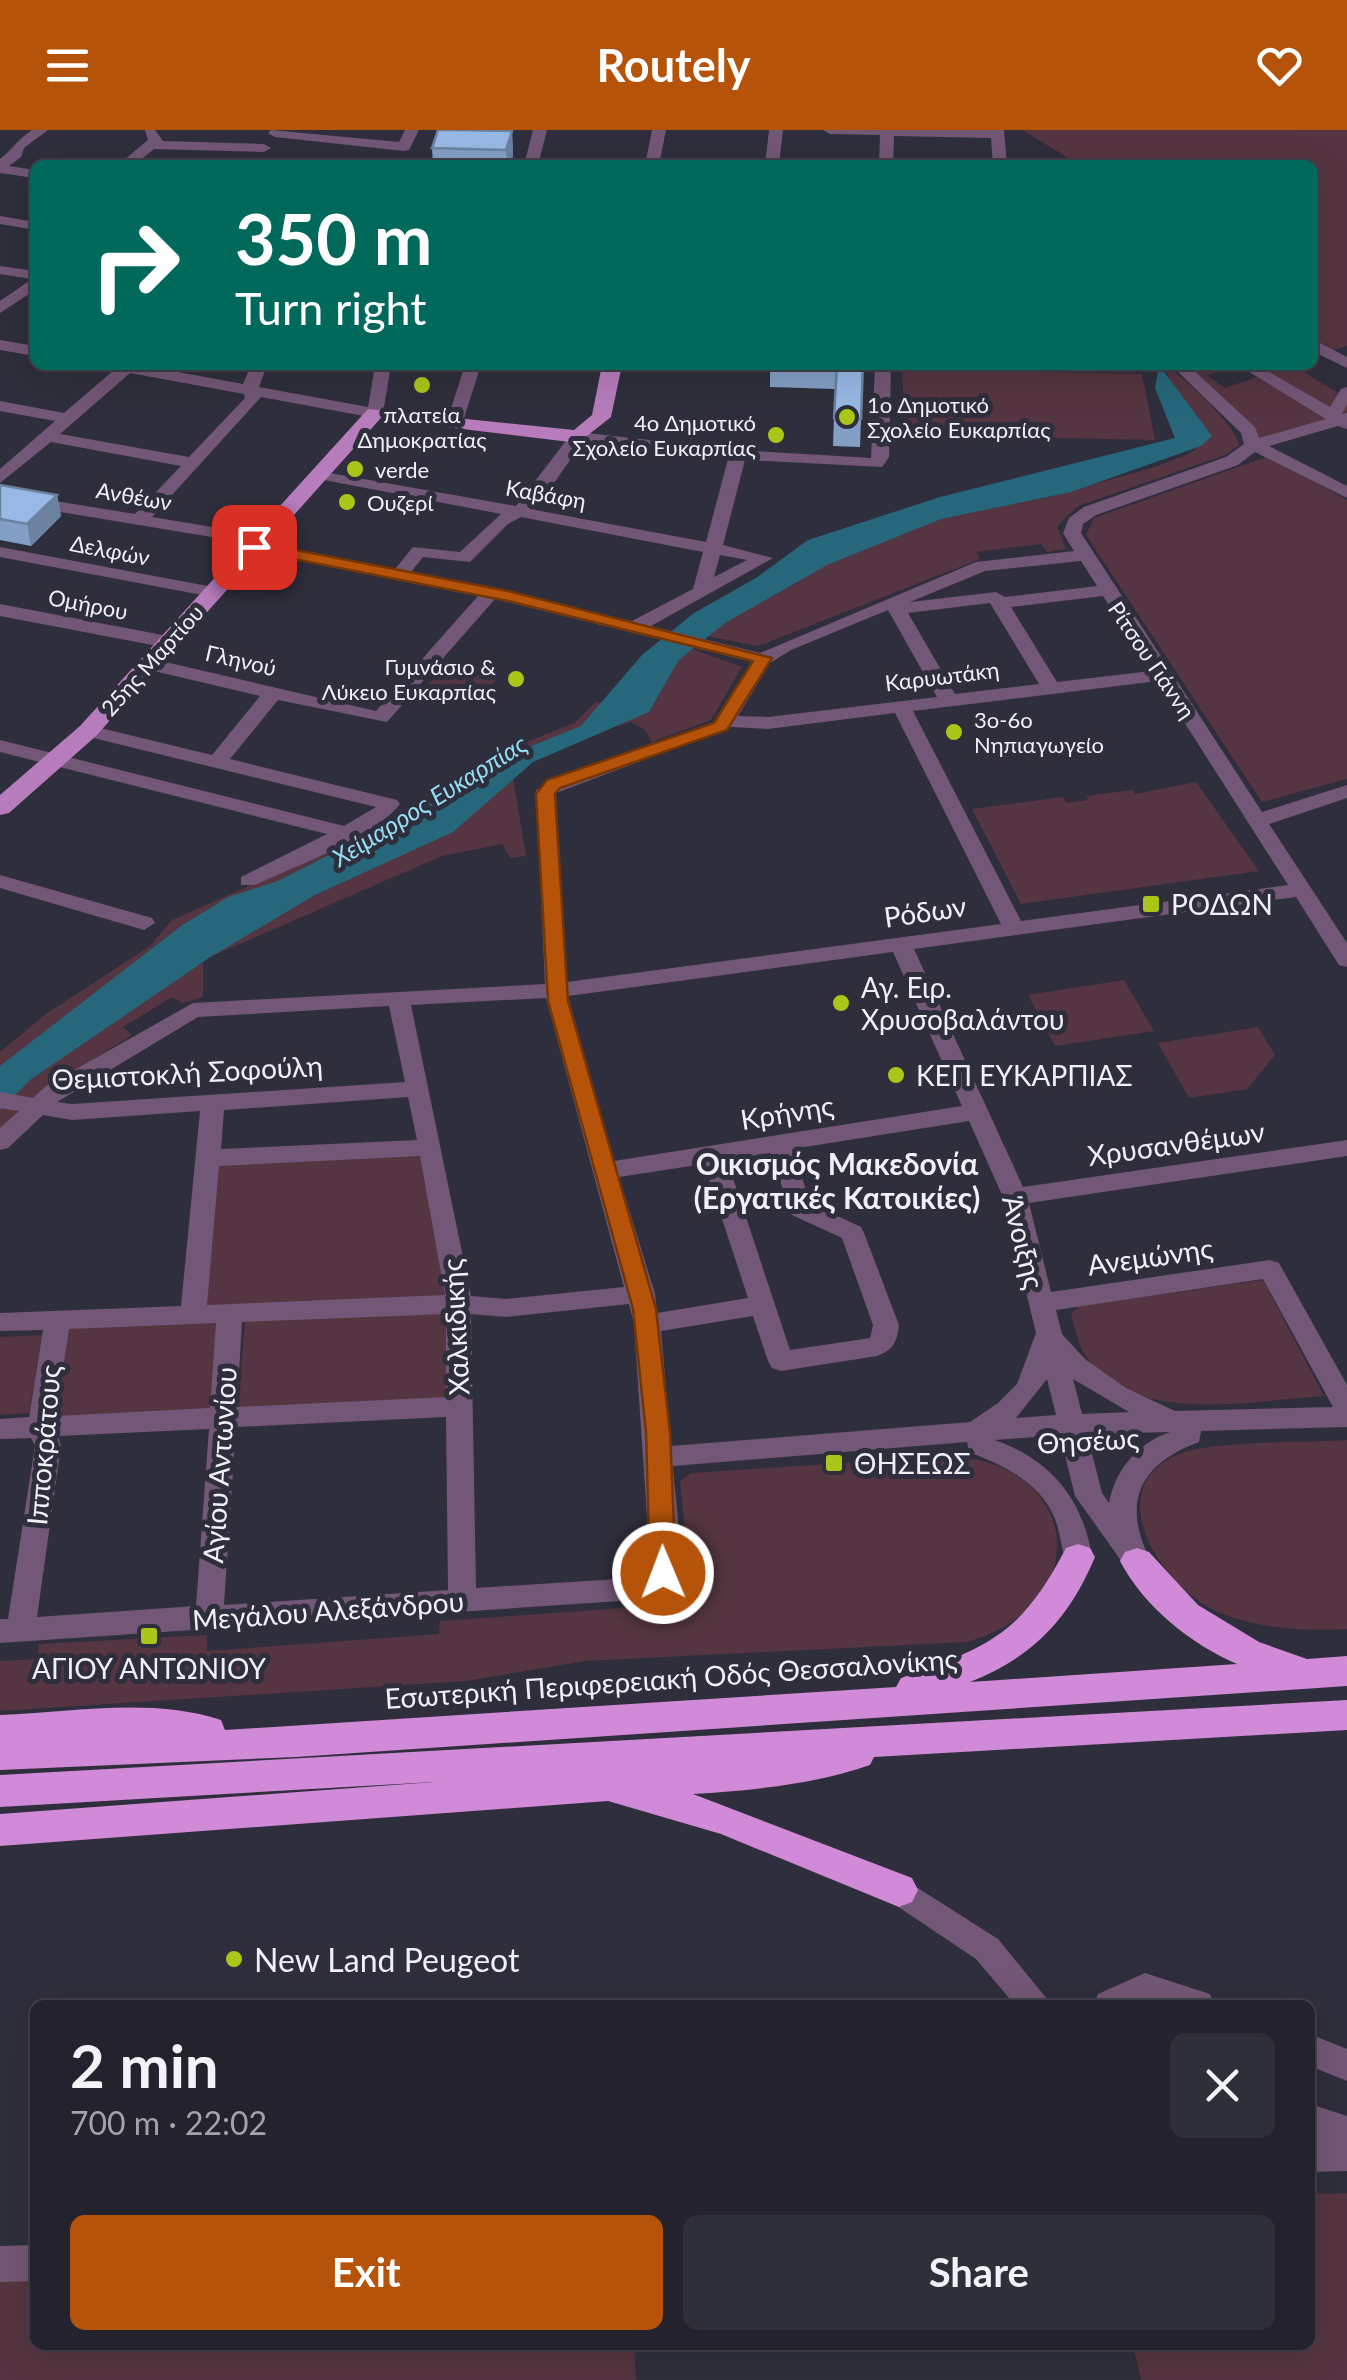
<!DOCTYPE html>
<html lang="en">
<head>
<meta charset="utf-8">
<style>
  body { margin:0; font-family:Lato,sans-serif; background:#2f2f39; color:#f1f3f6; height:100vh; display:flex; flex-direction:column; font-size:38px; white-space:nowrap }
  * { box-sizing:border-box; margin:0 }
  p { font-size:32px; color:#a3a4aa }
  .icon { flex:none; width:55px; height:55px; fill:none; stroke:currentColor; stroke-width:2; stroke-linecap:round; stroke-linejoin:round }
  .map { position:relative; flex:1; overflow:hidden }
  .panel { position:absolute; left:30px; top:1870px; width:1285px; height:350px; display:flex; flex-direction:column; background:#23222d; border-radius:15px; box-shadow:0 10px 40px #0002,0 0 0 2px #403f49 }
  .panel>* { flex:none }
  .top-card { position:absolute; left:30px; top:30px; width:1288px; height:210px; border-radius:15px; box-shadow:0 10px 40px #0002,0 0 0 2px #403f49; background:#00695c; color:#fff; overflow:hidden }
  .pin { position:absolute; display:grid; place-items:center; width:85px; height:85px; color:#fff; margin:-42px; border-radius:20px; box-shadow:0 5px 15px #0006 }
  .me { position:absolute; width:110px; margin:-55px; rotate:359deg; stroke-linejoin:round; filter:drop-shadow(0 0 8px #0008) }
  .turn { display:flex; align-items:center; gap:35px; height:210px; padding:0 40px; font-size:45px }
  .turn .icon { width:130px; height:130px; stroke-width:2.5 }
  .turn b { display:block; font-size:70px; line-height:85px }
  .round { display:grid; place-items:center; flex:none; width:105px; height:105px; border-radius:15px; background:#2f2f39 }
  .overview { display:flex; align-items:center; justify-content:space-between; height:170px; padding:0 40px }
  h1 { font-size:60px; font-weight:700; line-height:75px }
  .button { display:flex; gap:20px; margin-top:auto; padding:20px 40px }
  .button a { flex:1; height:115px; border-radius:15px; background:#b45309; color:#fff; font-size:40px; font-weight:700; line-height:115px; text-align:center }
  .button a+a { background:#2f2f39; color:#f1f3f6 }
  header { display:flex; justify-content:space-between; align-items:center; height:130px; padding:0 40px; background:#b45309; color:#fff; font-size:45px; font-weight:700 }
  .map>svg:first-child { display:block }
  .green { fill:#553541 }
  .water { fill:#26677b }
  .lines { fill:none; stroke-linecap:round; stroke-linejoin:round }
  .minor { fill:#735776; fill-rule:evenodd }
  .major { fill:#b67cbc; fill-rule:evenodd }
  .highway { fill:#d08ad7; fill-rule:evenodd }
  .wall { fill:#839fc5 }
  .shaded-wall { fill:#6a82a0 }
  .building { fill:#98b9e5; stroke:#6a82a0; stroke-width:2.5 }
  .route { fill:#b45309; stroke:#753606; stroke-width:2.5 }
  .poi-dot { fill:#aac719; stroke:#2f2e3c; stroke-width:4 }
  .labels { text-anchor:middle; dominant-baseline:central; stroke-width:10; stroke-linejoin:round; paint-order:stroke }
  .far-poi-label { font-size:22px; fill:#f0f0f9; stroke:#2f2e3c; text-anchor:start }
  .far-street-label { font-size:22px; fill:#f0f0f9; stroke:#2f2e3c }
  .far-water-label { font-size:25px; font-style:italic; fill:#93ddf7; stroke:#2f2e3c }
  .poi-label { font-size:28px; fill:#f0f0f9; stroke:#2f2e3c; text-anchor:start }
  .street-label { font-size:28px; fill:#f0f0f9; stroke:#2f2e3c }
  .neighbourhood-label { font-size:30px; font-weight:bold; fill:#f0f0f9; stroke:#2f2e3c }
  .near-poi-label { font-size:32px; fill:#f0f0f9; stroke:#2f2e3c; text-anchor:start }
</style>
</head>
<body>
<header><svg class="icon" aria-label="menu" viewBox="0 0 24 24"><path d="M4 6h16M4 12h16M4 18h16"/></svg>Routely<svg class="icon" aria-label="heart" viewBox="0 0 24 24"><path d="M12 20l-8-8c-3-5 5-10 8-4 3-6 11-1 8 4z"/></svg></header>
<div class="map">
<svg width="1347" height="2250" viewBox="0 0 1347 2250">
  <rect width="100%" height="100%" fill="#2f2e3c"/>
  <!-- green -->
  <g class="green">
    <path d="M 1022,0 L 1347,0 L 1347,216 L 1322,224 L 1313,219 L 1312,35 L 1080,35 Z"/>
    <path d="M 1178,235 L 1228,239 L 1206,245 L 1225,258 L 1292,235 L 1347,268 L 1347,288 L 1259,312 Z"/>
    <path d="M 1164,237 C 1181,241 1238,299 1239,315 L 1225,325 L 1078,376 L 1057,396 L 1066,419 L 1047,422 L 1041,414 L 976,422 L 980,429 L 758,516 L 686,502 L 868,402 L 1043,368 L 1152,338 L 1189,324 L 1212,306 L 1176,262 Z"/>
    <path d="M 902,239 L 1142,244 L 1155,310 L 906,305 Z"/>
    <path d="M 1269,326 L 1347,370 L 1347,649 L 1262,672 L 1086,405 L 1094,388 Z"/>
    <path d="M 692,519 L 742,537 L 711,590 L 652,612 L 645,600 L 631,592 C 591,604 543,618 513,648 L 526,726 L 510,728 L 502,714 L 442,726 L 203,830 L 203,867 L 182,873 L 172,867 L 123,897 L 132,905 L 46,959 L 0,1002 L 0,922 L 46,884 L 150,816 L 172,790 L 357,708 L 482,630 L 574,593 L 596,572 L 650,580 L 679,530 Z"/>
    <path d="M 445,535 L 498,547 L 481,567 L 428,555 Z"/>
    <path d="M 1196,652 L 1259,741 L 1021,774 L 972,679 L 1063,667 L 1067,673 L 1088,670 L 1086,666 L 1133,660 L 1135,664 Z"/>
    <path d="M 1124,850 L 1154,901 L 1055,916 L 1028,865 Z"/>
    <path d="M 1258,897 L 1275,925 L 1247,959 L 1189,968 L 1158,913 Z"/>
    <path d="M 429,1017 L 458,1174 L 193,1184 L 209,1028 Z"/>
    <path d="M 1263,1150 L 1324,1266 C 1252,1270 1139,1297 1087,1228 C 1078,1216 1075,1198 1071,1184 L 1079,1176 Z"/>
    <path d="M 448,1178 L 449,1270 L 238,1282 L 245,1188 Z"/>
    <path d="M 222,1190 L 215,1284 L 52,1293 L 65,1197 Z"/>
    <path d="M 42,1205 L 29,1283 L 0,1285 L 0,1207 Z"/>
    <path d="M 1347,1310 L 1347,1499 C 1304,1501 1258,1499 1218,1482 C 1163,1458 1096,1359 1179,1324 C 1214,1310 1305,1313 1347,1310 Z"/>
    <path d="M 949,1326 C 1081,1332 1098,1475 967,1512 L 585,1531 L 467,1551 L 0,1581 L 0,1531 L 37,1529 L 39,1514 L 207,1505 L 207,1521 L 439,1504 L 440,1491 L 692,1473 L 680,1351 L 691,1343 Z"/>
    <path d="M 1347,2063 L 1347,2250 L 1141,2250 L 1133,2215 L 1310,2215 L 1310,2064 Z"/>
    <path d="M 35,2147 L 35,2215 L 634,2215 L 636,2250 L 0,2250 L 0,2149 Z"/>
  </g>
  <!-- water -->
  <path class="water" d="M 1159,235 L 1212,306 L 1201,316 L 1071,362 L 941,389 L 827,435 L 725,493 L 679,530 L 649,582 L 533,632 L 453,702 L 315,765 L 212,826 L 30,950 L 0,980 L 0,936 L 181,796 L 228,767 L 278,751 L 378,700 L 479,637 L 581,596 L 642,525 L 694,483 L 756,448 L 808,410 L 940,367 L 1175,308 L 1155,258 Z"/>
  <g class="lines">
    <!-- minor -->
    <g class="minor">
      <path d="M 32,0 L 48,0 L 24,18 L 21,27 L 9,36 L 35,40 L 35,48 L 0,43 L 0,29 C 12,20 18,9 32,0 Z"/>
      <path d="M 145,0 L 155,0 L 163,11 L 264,14 L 271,18 L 264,22 L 154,19 L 134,35 L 118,35 L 148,10 Z"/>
      <path d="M 271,0 L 399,12 L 405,0 L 419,0 L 409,20 L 404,21 L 275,7 L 268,3 Z"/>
      <path d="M 533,0 L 547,0 L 538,35 L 524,35 Z"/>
      <path d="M 652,0 L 666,0 L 659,35 L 645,35 Z"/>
      <path d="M 769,0 L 783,0 L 779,35 L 765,35 Z"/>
      <path d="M 823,0 L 1004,0 L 1007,35 L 993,35 L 991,8 L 894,6 L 893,35 L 879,35 L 880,5 L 830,4 Z"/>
      <path d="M 0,86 L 35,92 L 35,100 L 0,94 Z"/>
      <path d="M 0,136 L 35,141 L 35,160 L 0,183 L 0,171 L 32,149 L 0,144 Z"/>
      <path d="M 1312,209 L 1347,227 L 1347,238 L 1312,221 Z"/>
      <path d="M 0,210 L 35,216 L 35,226 L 0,220 Z"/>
      <path d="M 106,235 L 140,235 L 243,254 L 251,235 L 267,235 L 259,257 L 368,277 L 375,235 L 391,235 L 383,283 L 375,288 L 261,267 L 152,387 L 260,405 L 269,410 L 266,414 L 395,439 L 413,417 L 460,422 L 501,384 L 319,349 L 310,344 L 313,340 L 516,376 L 572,303 L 578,302 L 738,320 L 871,328 L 875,235 L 891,235 L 889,327 L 882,337 L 745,330 L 723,415 L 773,428 L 651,496 L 760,523 L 976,432 L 1074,421 L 1063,403 L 1069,388 L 1084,377 L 1226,327 L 1244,314 L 1241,303 L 1171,235 L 1188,235 L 1255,297 L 1259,308 L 1326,289 L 1238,235 L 1257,235 L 1330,277 L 1341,259 L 1347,257 L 1347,275 L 1342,284 L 1347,283 L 1347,299 L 1338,296 L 1269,316 L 1347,356 L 1347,368 L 1255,322 L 1238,335 L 1096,385 L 1083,394 L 1081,403 L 1262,682 L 1347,655 L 1347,668 L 1269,694 L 1347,813 L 1347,837 L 1339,835 L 1296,767 L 914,819 L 1023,1057 L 1347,1010 L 1347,1026 L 1029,1073 L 1051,1162 L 1270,1130 L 1279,1133 L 1347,1255 L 1347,1297 L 1201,1301 L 1199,1312 C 1139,1334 1121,1373 1151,1431 L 1147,1439 L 1137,1442 L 1127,1439 L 1075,1366 L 1060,1305 L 995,1310 C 1051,1330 1083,1369 1092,1427 L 1088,1435 L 1078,1438 L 1068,1435 C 1061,1421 1061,1404 1055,1389 C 1041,1353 1003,1335 969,1322 L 967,1312 L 673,1336 C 675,1374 687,1424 669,1458 L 635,1470 L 0,1513 L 0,1489 L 8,1489 L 35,1316 L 31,1308 L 0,1309 L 0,1289 L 29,1287 L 43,1200 L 0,1201 L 0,1183 L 181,1176 L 200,981 L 72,990 L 43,985 L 8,1018 L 0,1020 L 0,998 L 19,981 L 0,978 L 0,962 L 33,968 L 46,956 L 193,873 L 545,854 L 536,660 L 714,593 L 752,532 L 495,469 L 387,592 L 278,570 L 230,629 L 397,670 L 400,674 C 373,709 297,735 255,755 L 241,755 L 241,747 L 327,704 L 0,622 L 0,610 L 344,696 L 376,677 L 81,605 L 78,601 L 88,595 L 212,625 L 260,566 L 141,538 L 141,530 L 148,528 L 376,581 L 478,466 L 254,422 L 248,421 L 248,413 L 0,372 L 0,362 L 135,384 L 181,336 L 51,312 L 0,353 L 0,339 L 55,291 L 0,281 L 0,271 L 64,283 L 114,240 ZM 130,243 L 244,264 L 245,268 L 189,327 L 60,304 ZM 582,313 L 728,329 L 706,412 L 535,380 ZM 521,387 L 703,422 L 693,459 L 632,491 L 411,442 L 423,427 L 470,432 L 508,394 ZM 720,425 L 747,430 L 714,447 ZM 1081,431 L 1097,456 L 1005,467 L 996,462 L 910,472 L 985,441 ZM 1103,466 L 1151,541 L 1057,552 L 1011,477 ZM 990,473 L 1039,554 L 955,564 L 908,483 ZM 888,480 L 937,567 L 768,587 L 738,586 L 770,533 L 791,520 ZM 1158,551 L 1288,755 L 1021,791 L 913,581 ZM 895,583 L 1001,794 L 567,852 L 556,663 L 731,597 L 768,599 ZM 893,822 L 962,976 L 614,1031 L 568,866 ZM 546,868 L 624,1157 L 506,1169 L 471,1166 L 411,875 ZM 389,876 L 405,952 L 72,974 L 57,972 L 198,887 ZM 408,967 L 417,1010 L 221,1019 L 224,980 ZM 969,991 L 1003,1067 L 1036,1203 L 1017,1254 L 998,1273 L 970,1292 L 671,1316 L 661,1201 L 753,1186 L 768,1231 L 772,1238 L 781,1241 L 877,1226 C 894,1220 897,1211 899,1195 L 864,1103 L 861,1097 L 811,1074 L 792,1019 ZM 770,1023 L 792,1085 L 842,1108 L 873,1195 L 870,1208 L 790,1220 L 727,1030 ZM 420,1026 L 445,1165 L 207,1175 L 219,1036 ZM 704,1034 L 748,1168 L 657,1183 L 655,1164 L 619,1047 ZM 1263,1149 L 1333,1277 L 1175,1281 L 1126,1258 L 1085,1229 L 1062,1204 L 1056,1180 ZM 629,1174 L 634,1194 L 650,1431 L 647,1443 L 634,1448 L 476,1458 L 471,1184 L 506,1187 ZM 446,1184 L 446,1267 L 237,1277 L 242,1192 ZM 216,1193 L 210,1278 L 56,1286 L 69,1199 ZM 1047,1249 L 1056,1285 L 1016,1288 ZM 1073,1249 L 1129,1282 L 1082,1284 ZM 446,1287 L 448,1460 L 224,1475 L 236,1297 ZM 209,1299 L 196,1476 L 37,1487 L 61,1316 L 58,1306 ZM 1170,1302 C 1138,1313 1115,1340 1109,1373 L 1102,1363 L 1087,1304 Z"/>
      <path d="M 465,235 L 481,235 L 463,291 L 455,296 L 447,291 Z"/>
      <path d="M 0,417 L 213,457 L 222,462 L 213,467 L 0,427 Z"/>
      <path d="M 0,474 L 168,506 L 177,512 L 168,518 L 0,486 Z"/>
      <path d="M 0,745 L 152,788 L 155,793 L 144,800 L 0,758 Z"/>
      <path d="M 899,1746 L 998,1809 L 1052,1875 L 1015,1875 L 976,1829 L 888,1770 L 883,1760 L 888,1750 Z"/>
      <path d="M 1145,1843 L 1210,1864 L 1214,1875 L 1094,1875 L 1098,1864 Z"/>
      <path d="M 1310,1904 L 1347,1919 L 1347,1951 L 1310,1936 Z"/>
      <path d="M 1310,1974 L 1347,1986 L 1347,2041 L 1310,2042 L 1310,2008 L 1316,2008 L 1310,2006 Z"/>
      <path d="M 35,2115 L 35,2151 L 0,2152 L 0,2116 Z"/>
    </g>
    <!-- major -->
    <path class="major" d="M 602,235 L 622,235 L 611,287 L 578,313 L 380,289 L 96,606 L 9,683 L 0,685 L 0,665 L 80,596 L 368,279 L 574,300 L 592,285 Z"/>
    <!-- highway -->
    <g class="highway">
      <path d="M 1078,1414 L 1090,1418 L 1095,1427 C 1069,1489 1033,1527 970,1552 L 1237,1534 C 1191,1514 1144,1477 1120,1431 L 1125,1422 L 1137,1418 L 1149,1422 L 1198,1475 L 1259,1512 L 1307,1529 L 1347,1526 L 1347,1556 L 296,1627 L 0,1640 L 0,1585 C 70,1582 154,1567 221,1590 L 225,1600 L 896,1557 L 901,1548 C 991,1516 1021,1504 1066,1418 Z"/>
      <path d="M 1347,1570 L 1347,1600 L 874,1627 L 870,1635 C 812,1655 753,1660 693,1664 L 912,1748 L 918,1760 L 912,1772 L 899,1777 L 721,1704 L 608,1671 L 0,1716 L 0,1684 L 434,1652 L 0,1677 L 0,1645 Z"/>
    </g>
  </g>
  <!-- wall -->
  <g class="wall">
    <path d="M 512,1 L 513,26 L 510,35 L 433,35 L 432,18 Z"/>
    <path d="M 770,235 L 837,235 L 861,289 L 860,317 L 833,316 L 835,259 L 770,257 Z"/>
    <path d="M 0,355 L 57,365 L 61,386 L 31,416 L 0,410 Z"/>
  </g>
  <!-- shaded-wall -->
  <g class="shaded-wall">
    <path d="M 512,1 L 513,26 L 510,35 L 507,35 L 506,20 Z"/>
    <path d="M 57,365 L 61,386 L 31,416 L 27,394 Z"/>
  </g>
  <!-- building -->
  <g class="building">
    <path d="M 438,0 L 454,0 L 512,1 L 506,20 L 432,18 Z"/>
    <path d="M 837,235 L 863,235 L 861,289 L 834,288 Z"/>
    <path d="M 0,355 L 57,365 L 27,394 L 0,389 Z"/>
  </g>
  <!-- route -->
  <path class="route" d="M 254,412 L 508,461 L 772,528 L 727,600 L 560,658 L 555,664 L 568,871 L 656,1179 L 670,1302 L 676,1443 L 672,1451 L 654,1451 L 650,1443 L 646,1302 L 633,1179 L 548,871 L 536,664 L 547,650 L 714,593 L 753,531 L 508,471 L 248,420 L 248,413 Z"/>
  <!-- markers -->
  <g class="poi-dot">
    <circle cx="422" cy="255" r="10"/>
    <circle cx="847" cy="287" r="10"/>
    <circle cx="776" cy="305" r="10"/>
    <circle cx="355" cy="339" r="10"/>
    <circle cx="347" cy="372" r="10"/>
    <circle cx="516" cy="549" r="10"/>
    <circle cx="954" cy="602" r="10"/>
    <rect x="1141" y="764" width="20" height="20" rx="5"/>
    <circle cx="841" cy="873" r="10"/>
    <circle cx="896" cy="945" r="10"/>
    <rect x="824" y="1323" width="20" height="20" rx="5"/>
    <rect x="139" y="1496" width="20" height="20" rx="5"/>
    <circle cx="234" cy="1829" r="10"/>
  </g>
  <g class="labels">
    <!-- far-poi labels -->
    <g class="far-poi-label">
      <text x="867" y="274">1ο Δημοτικό<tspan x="867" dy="25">Σχολείο Ευκαρπίας</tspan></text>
      <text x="422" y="284" text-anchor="middle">πλατεία<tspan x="422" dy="25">Δημοκρατίας</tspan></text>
      <text x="756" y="292" text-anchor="end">4ο Δημοτικό<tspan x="756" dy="25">Σχολείο Ευκαρπίας</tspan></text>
      <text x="375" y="339">verde</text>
      <text x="367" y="372">Ουζερί</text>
      <text x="496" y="536" text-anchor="end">Γυμνάσιο &amp;<tspan x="496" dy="25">Λύκειο Ευκαρπίας</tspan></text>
      <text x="974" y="589">3ο-6ο<tspan x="974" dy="25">Νηπιαγωγείο</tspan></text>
    </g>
    <!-- far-street labels -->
    <g class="far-street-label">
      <text transform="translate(546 364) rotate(10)">Καβάφη</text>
      <text transform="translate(134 366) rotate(10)">Ανθέων</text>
      <text transform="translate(110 420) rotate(11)">Δελφών</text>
      <text transform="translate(88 474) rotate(11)">Ομήρου</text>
      <text transform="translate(152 530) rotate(-48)">25ης Μαρτίου</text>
      <text transform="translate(241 530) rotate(13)">Γληνού</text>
      <text transform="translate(1152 530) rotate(56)">Ρίτσου Γιάννη</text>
      <text transform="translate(942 546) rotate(-7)">Καρυωτάκη</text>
    </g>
    <!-- far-water labels -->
    <g class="far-water-label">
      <text transform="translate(429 670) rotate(-32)">Χείμαρρος Ευκαρπίας</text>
    </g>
    <!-- poi labels -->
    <g class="poi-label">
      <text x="1171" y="774">ΡΟΔΩΝ</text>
      <text x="861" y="857">Αγ. Ειρ.<tspan x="861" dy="32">Χρυσοβαλάντου</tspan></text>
      <text x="916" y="945">ΚΕΠ ΕΥΚΑΡΠΙΑΣ</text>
      <text x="854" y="1333">ΘΗΣΕΩΣ</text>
      <text x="149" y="1538" text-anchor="middle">ΑΓΙΟΥ ΑΝΤΩΝΙΟΥ</text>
    </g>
    <!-- street labels -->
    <g class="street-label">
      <text transform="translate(925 781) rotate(-8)">Ρόδων</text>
      <text transform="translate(187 942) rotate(-3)">Θεμιστοκλή Σοφούλη</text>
      <text transform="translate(787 982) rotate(-9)">Κρήνης</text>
      <text transform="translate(1176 1013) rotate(-8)">Χρυσανθέμων</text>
      <text transform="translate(1024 1112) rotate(76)">Άνοιξης</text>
      <text transform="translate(1150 1126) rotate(-8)">Ανεμώνης</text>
      <text transform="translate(455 1197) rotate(-93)">Χαλκιδικής</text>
      <text transform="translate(1088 1310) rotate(-3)">Θησέως</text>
      <text transform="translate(43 1315) rotate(-85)">Ιπποκράτους</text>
      <text transform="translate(219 1335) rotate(-86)">Αγίου Αντωνίου</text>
      <text transform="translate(328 1480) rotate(-4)">Μεγάλου Αλεξάνδρου</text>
      <text transform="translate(671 1548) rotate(-4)">Εσωτερική Περιφερειακή Οδός Θεσσαλονίκης</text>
    </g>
    <!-- neighbourhood labels -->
    <g class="neighbourhood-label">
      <text x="837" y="1033">Οικισμός Μακεδονία<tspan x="837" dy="34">(Εργατικές Κατοικίες)</tspan></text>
    </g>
    <!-- near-poi labels -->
    <g class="near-poi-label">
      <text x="254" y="1829">New Land Peugeot</text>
    </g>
  </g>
</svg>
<div class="pin" style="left:254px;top:417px;background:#d93025"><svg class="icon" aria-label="arrive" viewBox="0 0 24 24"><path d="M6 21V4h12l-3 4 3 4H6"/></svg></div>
<svg class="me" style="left:663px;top:1443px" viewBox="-20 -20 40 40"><circle r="17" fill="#b45309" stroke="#fff" stroke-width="3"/><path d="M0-11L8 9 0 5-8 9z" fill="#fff"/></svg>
<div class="top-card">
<div class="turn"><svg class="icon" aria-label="right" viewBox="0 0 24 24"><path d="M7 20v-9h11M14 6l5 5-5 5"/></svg><div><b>350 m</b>Turn right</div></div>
</div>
<section class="panel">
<div class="overview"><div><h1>2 min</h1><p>700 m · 22:02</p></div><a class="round"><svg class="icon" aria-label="close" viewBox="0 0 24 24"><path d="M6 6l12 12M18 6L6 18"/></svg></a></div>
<div class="button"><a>Exit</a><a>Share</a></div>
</section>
</div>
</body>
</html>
